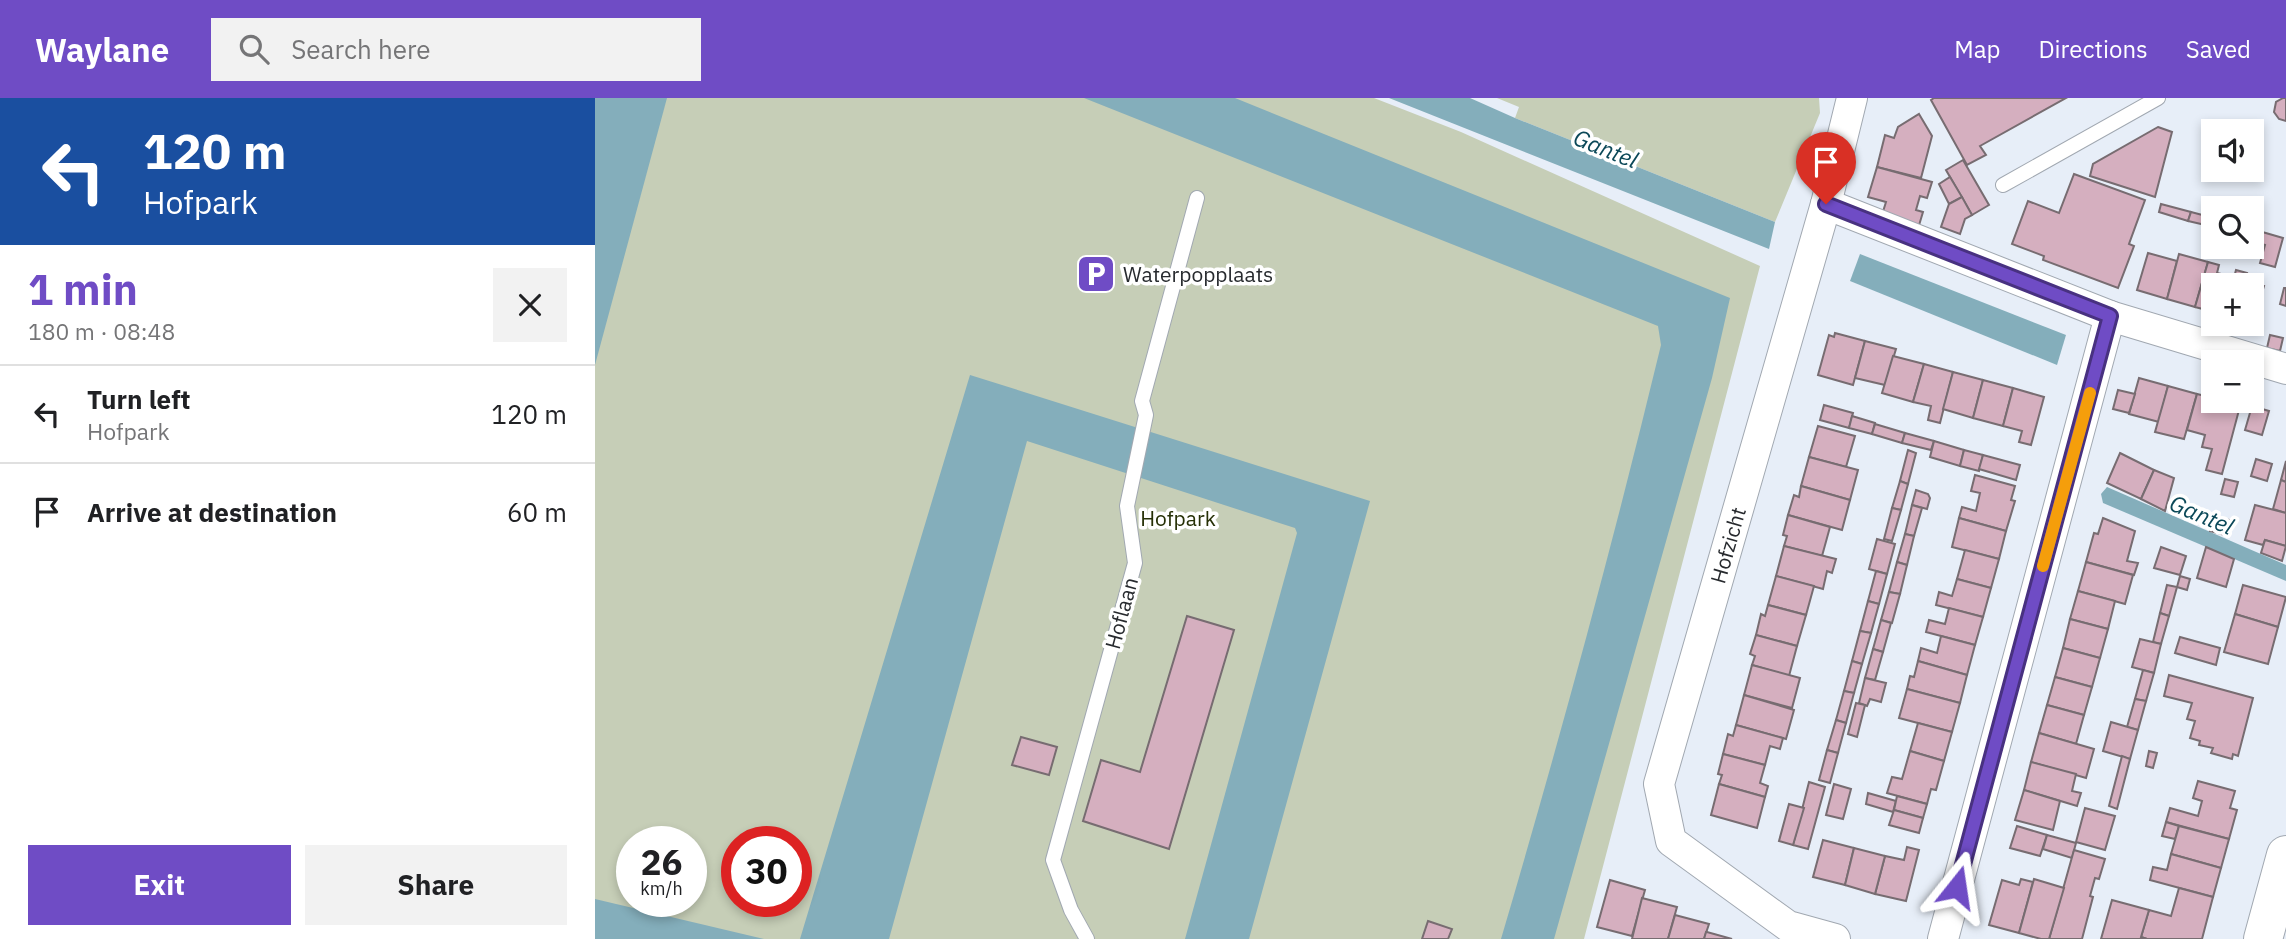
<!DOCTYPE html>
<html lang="en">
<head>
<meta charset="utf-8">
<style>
  body { margin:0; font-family:"IBM Plex Sans",sans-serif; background:#f2f2f2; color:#202124; height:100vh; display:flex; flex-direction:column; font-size:26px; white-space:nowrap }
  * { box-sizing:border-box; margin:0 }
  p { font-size:23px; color:#757577 }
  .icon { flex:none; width:38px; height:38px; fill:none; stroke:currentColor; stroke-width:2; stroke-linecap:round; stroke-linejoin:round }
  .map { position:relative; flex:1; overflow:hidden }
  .panel { display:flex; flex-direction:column; background:#fff; width:595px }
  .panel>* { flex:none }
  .guide { background:#1a4fa0; color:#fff; overflow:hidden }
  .buttons { position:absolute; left:1606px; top:21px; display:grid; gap:14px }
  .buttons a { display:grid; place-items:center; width:63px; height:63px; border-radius:0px; background:#fff; box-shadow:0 4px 10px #0003; font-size:35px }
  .speed { position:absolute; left:21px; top:728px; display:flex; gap:14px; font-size:35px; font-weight:700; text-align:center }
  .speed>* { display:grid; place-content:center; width:91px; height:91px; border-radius:50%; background:#fff; box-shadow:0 4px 10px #0003; line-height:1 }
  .speed small { font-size:18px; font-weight:400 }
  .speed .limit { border:10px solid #d22; background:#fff; color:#111 }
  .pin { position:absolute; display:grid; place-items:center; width:60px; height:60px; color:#fff; margin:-72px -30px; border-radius:50% 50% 50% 0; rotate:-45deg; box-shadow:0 0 7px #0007 }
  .pin .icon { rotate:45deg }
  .me { position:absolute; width:77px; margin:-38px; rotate:15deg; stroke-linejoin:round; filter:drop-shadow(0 0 5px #0008) }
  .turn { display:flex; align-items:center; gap:24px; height:147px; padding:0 28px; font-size:32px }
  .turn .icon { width:91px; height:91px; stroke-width:2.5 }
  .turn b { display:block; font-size:49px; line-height:60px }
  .round { display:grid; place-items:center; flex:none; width:74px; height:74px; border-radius:0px; background:#f2f2f2 }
  .head { display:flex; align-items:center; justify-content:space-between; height:119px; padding:0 28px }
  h1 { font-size:42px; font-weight:700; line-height:52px; color:#6f4cc5 }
  .button { display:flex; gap:14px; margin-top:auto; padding:14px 28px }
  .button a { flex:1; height:80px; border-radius:0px; background:#6f4cc5; color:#fff; font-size:28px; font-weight:700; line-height:80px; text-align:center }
  .button a+a { background:#f2f2f2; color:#202124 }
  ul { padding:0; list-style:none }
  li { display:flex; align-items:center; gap:21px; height:98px; padding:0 28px; border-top:2px solid #e0e0e0 }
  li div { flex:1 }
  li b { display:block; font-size:26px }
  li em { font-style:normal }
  header { display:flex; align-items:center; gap:42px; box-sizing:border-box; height:98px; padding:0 35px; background:#6f4cc5; color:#fff }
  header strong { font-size:33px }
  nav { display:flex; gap:38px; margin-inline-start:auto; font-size:24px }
  .search { width:490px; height:63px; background:#f2f2f2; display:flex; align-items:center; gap:18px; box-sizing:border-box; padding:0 24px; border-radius:0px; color:#757577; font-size:26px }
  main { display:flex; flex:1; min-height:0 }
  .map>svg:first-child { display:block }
  .green { fill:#c6ceb7; fill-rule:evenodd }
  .water { fill:#84aebb }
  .building { fill:#d5afbf; stroke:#776c71; stroke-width:2 }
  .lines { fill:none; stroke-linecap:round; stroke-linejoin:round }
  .lane-casing { stroke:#a1a8b1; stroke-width:16 }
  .street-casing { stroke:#a1a8b1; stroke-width:32 }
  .secondary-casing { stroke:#a1a8b1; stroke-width:40 }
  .lane { stroke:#fff; stroke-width:14 }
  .street { stroke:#fff; stroke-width:30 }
  .secondary { stroke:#fff; stroke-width:38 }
  .route-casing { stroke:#483180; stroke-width:18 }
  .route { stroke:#6f4cc5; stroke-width:12 }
  .slow { stroke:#f59e0b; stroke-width:12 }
  .labels { text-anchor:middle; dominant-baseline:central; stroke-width:7; stroke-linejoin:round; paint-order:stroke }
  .poi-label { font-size:21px; fill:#272a2e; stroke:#fff; text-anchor:start }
  .park-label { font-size:21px; fill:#263006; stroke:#fff }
  .street-label { font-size:21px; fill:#272a2e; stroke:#fff }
  .water-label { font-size:23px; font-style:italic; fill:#0b4858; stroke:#fff }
</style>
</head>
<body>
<header>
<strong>Waylane</strong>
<div class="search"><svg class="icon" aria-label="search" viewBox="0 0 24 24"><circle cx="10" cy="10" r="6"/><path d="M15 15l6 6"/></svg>Search here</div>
<nav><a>Map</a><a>Directions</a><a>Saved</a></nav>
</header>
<main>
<section class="panel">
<div class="guide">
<div class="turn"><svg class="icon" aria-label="left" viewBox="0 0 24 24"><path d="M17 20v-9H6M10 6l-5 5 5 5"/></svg><div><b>120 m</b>Hofpark</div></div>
</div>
<div class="head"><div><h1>1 min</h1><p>180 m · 08:48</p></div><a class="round"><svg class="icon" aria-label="close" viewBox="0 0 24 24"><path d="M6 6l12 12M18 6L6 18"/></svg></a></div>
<ul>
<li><svg class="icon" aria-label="left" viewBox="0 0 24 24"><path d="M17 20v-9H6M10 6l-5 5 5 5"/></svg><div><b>Turn left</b><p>Hofpark</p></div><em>120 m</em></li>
<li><svg class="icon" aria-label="arrive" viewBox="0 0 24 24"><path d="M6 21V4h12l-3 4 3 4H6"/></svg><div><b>Arrive at destination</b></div><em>60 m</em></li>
</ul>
<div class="button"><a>Exit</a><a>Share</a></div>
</section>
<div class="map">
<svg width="1691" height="841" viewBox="0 0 1691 841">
  <rect width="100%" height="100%" fill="#e7eef8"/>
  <!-- green -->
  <g class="green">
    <path d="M 0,0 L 779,0 L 866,34 L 1165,168 L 989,841 L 0,841 ZM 37,744 L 96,744 L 96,803 L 37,803 ZM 142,744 L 201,744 L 201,803 L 142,803 Z"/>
    <path d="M 902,0 L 1224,0 L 1225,15 L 1180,124 L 920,20 L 924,9 Z"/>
  </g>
  <!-- water -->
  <g class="water">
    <path d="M 0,0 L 72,0 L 0,267 Z"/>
    <path d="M 489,0 L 640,0 L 1135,200 L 1117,280 L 959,841 L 906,841 C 964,644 1018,446 1066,247 L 1063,228 Z"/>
    <path d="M 794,0 L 875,0 L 920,20 L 1180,124 L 1174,151 Z"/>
    <path d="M 1265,156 L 1471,237 L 1462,267 L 1255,183 Z"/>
    <path d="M 375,277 L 775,403 L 654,841 L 590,841 L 702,435 L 700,430 L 432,343 L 294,841 L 205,841 Z"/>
    <path d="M 1512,389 L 1691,467 L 1691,483 L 1508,405 L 1506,396 Z"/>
    <path d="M 0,801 L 169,841 L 0,841 Z"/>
  </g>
  <!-- building -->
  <g class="building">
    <path d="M 1339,0 L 1471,0 L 1385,48 L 1391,57 L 1372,67 L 1336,2 Z"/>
    <path d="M 1688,0 L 1691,0 L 1691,23 L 1684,21 L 1679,14 L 1681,4 Z"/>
    <path d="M 1324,16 L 1337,38 L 1326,80 L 1282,69 L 1290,37 L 1299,40 L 1303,29 Z"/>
    <path d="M 1563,29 L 1577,34 L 1560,99 L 1495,78 L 1498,66 Z"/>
    <path d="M 1368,62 L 1394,107 L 1377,117 L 1351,72 Z"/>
    <path d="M 1282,69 L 1337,84 L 1332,100 L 1325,98 L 1321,112 L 1328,114 L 1322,134 L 1286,120 L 1291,104 L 1273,99 Z"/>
    <path d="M 1479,76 L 1550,102 L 1534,146 L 1539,148 L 1523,190 L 1448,162 L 1449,158 L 1417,146 L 1433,103 L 1464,115 Z"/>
    <path d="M 1355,79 L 1367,99 L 1354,106 L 1344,86 Z"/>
    <path d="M 1367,99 L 1377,117 L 1370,121 L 1365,136 L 1346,129 L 1354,106 Z"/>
    <path d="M 1566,106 L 1596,114 L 1593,123 L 1564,114 Z"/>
    <path d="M 1596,114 L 1619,120 L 1619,129 L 1593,123 Z"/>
    <path d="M 1657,131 L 1688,140 L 1680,169 L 1665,165 L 1670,147 L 1657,143 Z"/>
    <path d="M 1553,155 L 1582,163 L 1572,201 L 1542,192 Z"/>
    <path d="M 1584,156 L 1613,164 L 1600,209 L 1572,201 Z"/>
    <path d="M 1613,164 L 1624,167 L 1622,175 L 1639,179 L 1637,187 L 1619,187 L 1619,214 L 1600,209 Z"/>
    <path d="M 1641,172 L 1652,175 L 1650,183 L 1669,188 L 1658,225 L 1657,187 L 1637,187 Z"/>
    <path d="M 1689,190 L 1691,190 L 1691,208 L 1685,206 Z"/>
    <path d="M 1240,235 L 1270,243 L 1258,287 L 1223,277 L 1234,237 L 1239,239 Z"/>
    <path d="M 1675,237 L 1688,240 L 1685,253 L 1672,250 Z"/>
    <path d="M 1270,243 L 1301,251 L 1290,287 L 1260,280 Z"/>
    <path d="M 1298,258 L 1329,266 L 1318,304 L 1287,295 Z"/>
    <path d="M 1329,266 L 1358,274 L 1345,325 L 1333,322 L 1336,308 L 1318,304 Z"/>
    <path d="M 1358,274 L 1388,282 L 1378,320 L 1348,311 Z"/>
    <path d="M 1544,280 L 1573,288 L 1564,324 L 1534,316 Z"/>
    <path d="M 1388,282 L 1418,290 L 1408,328 L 1378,320 Z"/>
    <path d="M 1573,288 L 1602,296 L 1589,341 L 1560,334 Z"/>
    <path d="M 1418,290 L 1449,299 L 1436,347 L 1424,344 L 1427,333 L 1408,328 Z"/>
    <path d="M 1523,292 L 1540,296 L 1534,315 L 1518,311 Z"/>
    <path d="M 1602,296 L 1619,300 L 1619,303 L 1631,303 L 1630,308 L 1644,312 L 1627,376 L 1611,372 L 1617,351 L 1607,349 L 1610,337 L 1592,332 Z"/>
    <path d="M 1229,307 L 1258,315 L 1254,330 L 1225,322 Z"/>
    <path d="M 1657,308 L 1674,313 L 1667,337 L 1650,332 Z"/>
    <path d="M 1257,318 L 1280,325 L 1277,336 L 1254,330 Z"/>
    <path d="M 1280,326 L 1310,335 L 1307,345 L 1277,336 Z"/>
    <path d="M 1223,328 L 1260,338 L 1251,369 L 1214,359 Z"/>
    <path d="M 1310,335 L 1339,343 L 1336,352 L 1307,345 Z"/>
    <path d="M 1339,343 L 1369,352 L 1365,368 L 1335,359 Z"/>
    <path d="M 1313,352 L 1321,355 L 1313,386 L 1305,383 Z"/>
    <path d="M 1369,352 L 1388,357 L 1384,373 L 1365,368 Z"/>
    <path d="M 1525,355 L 1559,372 L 1546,401 L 1512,385 Z"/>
    <path d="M 1388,357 L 1425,367 L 1421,382 L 1384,371 Z"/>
    <path d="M 1214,359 L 1263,372 L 1255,402 L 1206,388 Z"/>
    <path d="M 1661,361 L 1677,366 L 1672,383 L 1656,378 Z"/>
    <path d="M 1691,363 L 1691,384 L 1686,382 Z"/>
    <path d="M 1559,372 L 1579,380 L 1570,413 L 1546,401 Z"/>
    <path d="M 1380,377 L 1420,388 L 1416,402 L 1420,403 L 1411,433 L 1364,420 L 1367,409 L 1381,413 L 1385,395 L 1376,393 Z"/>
    <path d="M 1630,381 L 1643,384 L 1639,399 L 1626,396 Z"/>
    <path d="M 1686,382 L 1691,384 L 1691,415 L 1678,411 Z"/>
    <path d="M 1305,383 L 1313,386 L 1306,412 L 1297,410 Z"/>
    <path d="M 1206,388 L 1255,402 L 1247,432 L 1193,417 L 1199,397 L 1204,399 Z"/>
    <path d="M 1321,392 L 1333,396 L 1335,400 L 1332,411 L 1317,407 Z"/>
    <path d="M 1317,407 L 1327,410 L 1319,438 L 1310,436 Z"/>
    <path d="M 1660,407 L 1691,415 L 1691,448 L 1670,442 L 1668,447 L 1650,442 Z"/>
    <path d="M 1297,410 L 1306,412 L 1297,443 L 1289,441 Z"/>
    <path d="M 1193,417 L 1235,429 L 1227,458 L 1189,448 L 1192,438 L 1188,437 Z"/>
    <path d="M 1619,418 L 1634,422 L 1630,437 L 1615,433 Z"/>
    <path d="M 1364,420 L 1411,433 L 1404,461 L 1357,449 Z"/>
    <path d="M 1508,420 L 1540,433 L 1532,463 L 1543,465 L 1539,477 L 1491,464 L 1499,435 L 1503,436 Z"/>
    <path d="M 1310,436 L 1319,438 L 1312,467 L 1302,464 Z"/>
    <path d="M 1282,441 L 1300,446 L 1292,476 L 1274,471 Z"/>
    <path d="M 1670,442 L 1691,448 L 1687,463 L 1666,455 Z"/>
    <path d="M 1189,448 L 1241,461 L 1237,475 L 1232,473 L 1228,491 L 1181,478 Z"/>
    <path d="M 1566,449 L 1591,458 L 1585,477 L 1559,470 Z"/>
    <path d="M 1611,449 L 1639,461 L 1631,489 L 1602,480 Z"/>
    <path d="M 1370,452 L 1404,461 L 1396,490 L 1362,481 Z"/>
    <path d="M 1302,464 L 1312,467 L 1305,496 L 1294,494 Z"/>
    <path d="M 1491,464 L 1538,477 L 1530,506 L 1483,493 Z"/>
    <path d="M 1281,473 L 1292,476 L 1284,506 L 1273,503 Z"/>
    <path d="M 1181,478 L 1219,488 L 1211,517 L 1173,507 Z"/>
    <path d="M 1585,478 L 1595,481 L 1592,492 L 1582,489 Z"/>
    <path d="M 1362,481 L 1396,490 L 1388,519 L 1341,507 L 1344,494 L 1357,498 Z"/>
    <path d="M 1572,487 L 1582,489 L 1574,518 L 1565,515 Z"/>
    <path d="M 1648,487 L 1691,499 L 1683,529 L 1640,516 Z"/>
    <path d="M 1483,493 L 1520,503 L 1513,531 L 1475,521 Z"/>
    <path d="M 1294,494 L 1305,496 L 1297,525 L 1286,522 Z"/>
    <path d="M 1273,503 L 1284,506 L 1276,535 L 1265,533 Z"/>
    <path d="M 1173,507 L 1211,517 L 1202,548 L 1161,537 L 1166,516 L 1170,518 Z"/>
    <path d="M 1354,510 L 1388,519 L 1380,547 L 1331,534 L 1334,522 L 1350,526 Z"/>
    <path d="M 1565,515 L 1574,518 L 1566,546 L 1558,544 Z"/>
    <path d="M 1640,516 L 1683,529 L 1673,566 L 1629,554 Z"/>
    <path d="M 592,518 L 639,532 L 574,751 L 488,723 L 506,662 L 545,674 Z"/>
    <path d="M 1475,521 L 1513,531 L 1505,560 L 1468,550 Z"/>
    <path d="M 1286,522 L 1296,525 L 1288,554 L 1278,551 Z"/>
    <path d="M 1265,533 L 1276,535 L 1267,566 L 1257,563 Z"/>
    <path d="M 1161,537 L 1202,548 L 1194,578 L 1157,567 L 1160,558 L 1155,556 Z"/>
    <path d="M 1346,538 L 1380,547 L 1372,577 L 1323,563 L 1326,550 L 1342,555 Z"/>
    <path d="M 1585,539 L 1625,550 L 1621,567 L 1580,555 Z"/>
    <path d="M 1545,541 L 1566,546 L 1559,575 L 1537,569 Z"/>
    <path d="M 1468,550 L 1505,560 L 1497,589 L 1460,579 Z"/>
    <path d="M 1278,551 L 1288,554 L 1280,582 L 1270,580 Z"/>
    <path d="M 1257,563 L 1267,566 L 1259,595 L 1249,593 Z"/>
    <path d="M 1323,563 L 1372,577 L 1365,605 L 1312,591 L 1315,578 L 1319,579 Z"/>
    <path d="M 1157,567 L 1205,580 L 1197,610 L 1149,597 Z"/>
    <path d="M 1548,572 L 1559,575 L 1551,603 L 1540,601 Z"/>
    <path d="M 1574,577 L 1658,600 L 1643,658 L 1638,656 L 1637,661 L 1616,655 L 1618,650 L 1604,647 L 1605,643 L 1595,640 L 1600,623 L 1592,621 L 1597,605 L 1569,598 Z"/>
    <path d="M 1460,579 L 1497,589 L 1489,617 L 1452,607 Z"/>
    <path d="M 1270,580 L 1291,585 L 1286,604 L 1275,601 L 1272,608 L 1264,605 Z"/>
    <path d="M 1312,591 L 1365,605 L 1357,634 L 1304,620 Z"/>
    <path d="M 1249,593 L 1259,595 L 1251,625 L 1241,622 Z"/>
    <path d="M 1149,597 L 1199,612 L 1191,641 L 1141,627 Z"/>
    <path d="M 1540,601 L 1551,603 L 1543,632 L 1532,629 Z"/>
    <path d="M 1261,605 L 1270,607 L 1262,639 L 1253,636 Z"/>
    <path d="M 1452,607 L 1489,617 L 1481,646 L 1444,635 Z"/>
    <path d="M 1241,622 L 1251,625 L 1243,655 L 1232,652 Z"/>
    <path d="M 1516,624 L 1543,632 L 1535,661 L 1508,653 Z"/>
    <path d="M 1323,625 L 1357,634 L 1349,663 L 1315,653 Z"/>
    <path d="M 1141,627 L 1188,640 L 1185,651 L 1175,648 L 1170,667 L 1128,656 L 1133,636 L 1138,638 Z"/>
    <path d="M 1444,635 L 1499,651 L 1491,680 L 1436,664 Z"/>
    <path d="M 426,639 L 462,649 L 454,677 L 417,667 Z"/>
    <path d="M 1232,652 L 1243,655 L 1235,685 L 1224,682 Z"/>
    <path d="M 1315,653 L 1349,663 L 1341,692 L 1336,691 L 1332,706 L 1292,695 L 1297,679 L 1307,681 Z"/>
    <path d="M 1554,653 L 1562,655 L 1558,670 L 1551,668 Z"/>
    <path d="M 1128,656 L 1170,667 L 1165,685 L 1173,688 L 1170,699 L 1124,686 L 1127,677 L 1123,676 Z"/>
    <path d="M 1527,658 L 1535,661 L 1522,711 L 1514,708 Z"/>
    <path d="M 1436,664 L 1481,676 L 1477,693 L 1486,695 L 1482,708 L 1429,692 Z"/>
    <path d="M 1603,683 L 1640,693 L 1635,710 L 1642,712 L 1634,741 L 1571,724 L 1575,710 L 1603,718 L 1607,703 L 1598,700 Z"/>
    <path d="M 1214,684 L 1230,689 L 1213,751 L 1198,747 Z"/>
    <path d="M 1124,686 L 1170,699 L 1162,730 L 1116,717 Z"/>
    <path d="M 1239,686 L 1256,691 L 1248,721 L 1231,717 Z"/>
    <path d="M 1429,692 L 1465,703 L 1458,732 L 1420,722 Z"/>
    <path d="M 1273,695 L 1301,703 L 1298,714 L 1271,706 Z"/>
    <path d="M 1302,698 L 1332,706 L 1328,720 L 1299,712 Z"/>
    <path d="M 1194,706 L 1209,710 L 1198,747 L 1184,743 Z"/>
    <path d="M 1490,710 L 1520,718 L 1510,752 L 1481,744 Z"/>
    <path d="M 1299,712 L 1328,720 L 1324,735 L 1294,727 Z"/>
    <path d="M 1571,724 L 1584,728 L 1580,741 L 1567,738 Z"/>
    <path d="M 1422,728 L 1452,737 L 1445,758 L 1415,750 Z"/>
    <path d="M 1584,728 L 1634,741 L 1626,770 L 1576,756 Z"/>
    <path d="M 1452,737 L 1481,745 L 1477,760 L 1448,751 Z"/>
    <path d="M 1228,742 L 1259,750 L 1250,787 L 1218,779 Z"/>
    <path d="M 1312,749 L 1324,752 L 1311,803 L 1280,796 L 1290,758 L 1309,762 Z"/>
    <path d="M 1259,750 L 1290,758 L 1280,796 L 1250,787 Z"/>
    <path d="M 1479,752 L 1510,761 L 1504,781 L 1500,780 L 1495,798 L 1498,799 L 1487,841 L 1454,841 Z"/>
    <path d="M 1576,756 L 1626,770 L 1618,799 L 1555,782 L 1558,769 L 1572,772 Z"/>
    <path d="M 1426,781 L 1438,784 L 1424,835 L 1394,827 L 1407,782 L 1424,787 Z"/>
    <path d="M 1439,781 L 1469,790 L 1454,841 L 1446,841 L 1424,835 Z"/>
    <path d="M 1015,782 L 1050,792 L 1037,838 L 1002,829 Z"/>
    <path d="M 1584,790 L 1618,799 L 1607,841 L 1552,841 L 1546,839 L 1554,812 L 1576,818 Z"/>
    <path d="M 1047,800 L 1082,809 L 1073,841 L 1037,841 Z"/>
    <path d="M 1517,802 L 1554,812 L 1546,839 L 1552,841 L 1506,841 Z"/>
    <path d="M 1080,817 L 1114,826 L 1109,841 L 1073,841 Z"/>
    <path d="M 833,823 L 857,831 L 853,841 L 827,841 Z"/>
    <path d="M 1111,834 L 1112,834 L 1137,841 L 1109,841 Z"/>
  </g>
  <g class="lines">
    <defs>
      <g id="lane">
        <path d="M 1408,87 L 1563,0"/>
        <path d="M 492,841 L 476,812 L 458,762 L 540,465 L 532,408 L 551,317 L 547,303 L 602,100"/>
      </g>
      <g id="street">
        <path d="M 1231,106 L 1515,218 L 1691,271"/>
        <path id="s1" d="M 1240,841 L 1193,828 L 1076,743 L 1064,686 L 1231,106 L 1257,0"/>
        <path d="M 1348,841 L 1515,218"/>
      </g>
      <path id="secondary" d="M 1668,841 L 1691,757"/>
    </defs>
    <!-- lane casing -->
    <use href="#lane" class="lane-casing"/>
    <!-- street casing -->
    <use href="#street" class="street-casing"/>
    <!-- secondary casing -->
    <use href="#secondary" class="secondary-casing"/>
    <!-- lane -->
    <use href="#lane" class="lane"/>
    <!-- street -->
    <use href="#street" class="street"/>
    <!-- secondary -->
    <use href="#secondary" class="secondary"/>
  </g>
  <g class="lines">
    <defs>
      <path id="route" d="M 1231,106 L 1515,218 L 1362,789"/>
    </defs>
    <!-- route casing -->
    <use href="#route" class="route-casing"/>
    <!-- route -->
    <use href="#route" class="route"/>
    <!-- slow -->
    <path class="slow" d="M 1448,468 L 1495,295"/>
  </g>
  <!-- icons -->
  <defs>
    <symbol id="parking-square" viewBox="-11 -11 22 22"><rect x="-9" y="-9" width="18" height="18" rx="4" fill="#6f4cc5" stroke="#fff"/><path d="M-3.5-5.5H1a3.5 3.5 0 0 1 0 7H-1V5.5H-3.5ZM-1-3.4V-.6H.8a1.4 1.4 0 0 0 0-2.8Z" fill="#fff"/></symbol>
  </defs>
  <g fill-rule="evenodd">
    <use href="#parking-square" x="479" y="154" width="44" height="44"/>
  </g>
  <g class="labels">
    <!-- poi labels -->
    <g class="poi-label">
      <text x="528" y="176">Waterpopplaats</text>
    </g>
    <!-- park labels -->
    <g class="park-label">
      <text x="583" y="420">Hofpark</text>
    </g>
    <!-- street labels -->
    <g class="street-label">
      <text stroke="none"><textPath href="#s1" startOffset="500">Hofzicht</textPath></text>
      <text transform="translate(526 515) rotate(-75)">Hoflaan</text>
    </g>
    <!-- water labels -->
    <g class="water-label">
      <text transform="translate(1011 50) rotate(22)">Gantel</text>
      <text transform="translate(1607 416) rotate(23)">Gantel</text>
    </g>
  </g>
</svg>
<div class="buttons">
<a><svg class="icon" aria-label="sound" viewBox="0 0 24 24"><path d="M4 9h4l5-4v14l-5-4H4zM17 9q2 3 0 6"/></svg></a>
<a><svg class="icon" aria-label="search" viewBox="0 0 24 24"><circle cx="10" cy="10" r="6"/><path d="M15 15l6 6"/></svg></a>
<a>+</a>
<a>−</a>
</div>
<div class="speed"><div>26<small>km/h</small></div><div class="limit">30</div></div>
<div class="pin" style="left:1231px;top:106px;background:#d93025"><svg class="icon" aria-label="arrive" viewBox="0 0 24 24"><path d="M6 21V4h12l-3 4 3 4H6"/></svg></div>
<svg class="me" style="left:1362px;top:789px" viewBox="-20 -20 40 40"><path d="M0-17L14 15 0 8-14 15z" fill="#6f4cc5" stroke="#fff" stroke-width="4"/></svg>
</div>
</main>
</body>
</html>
